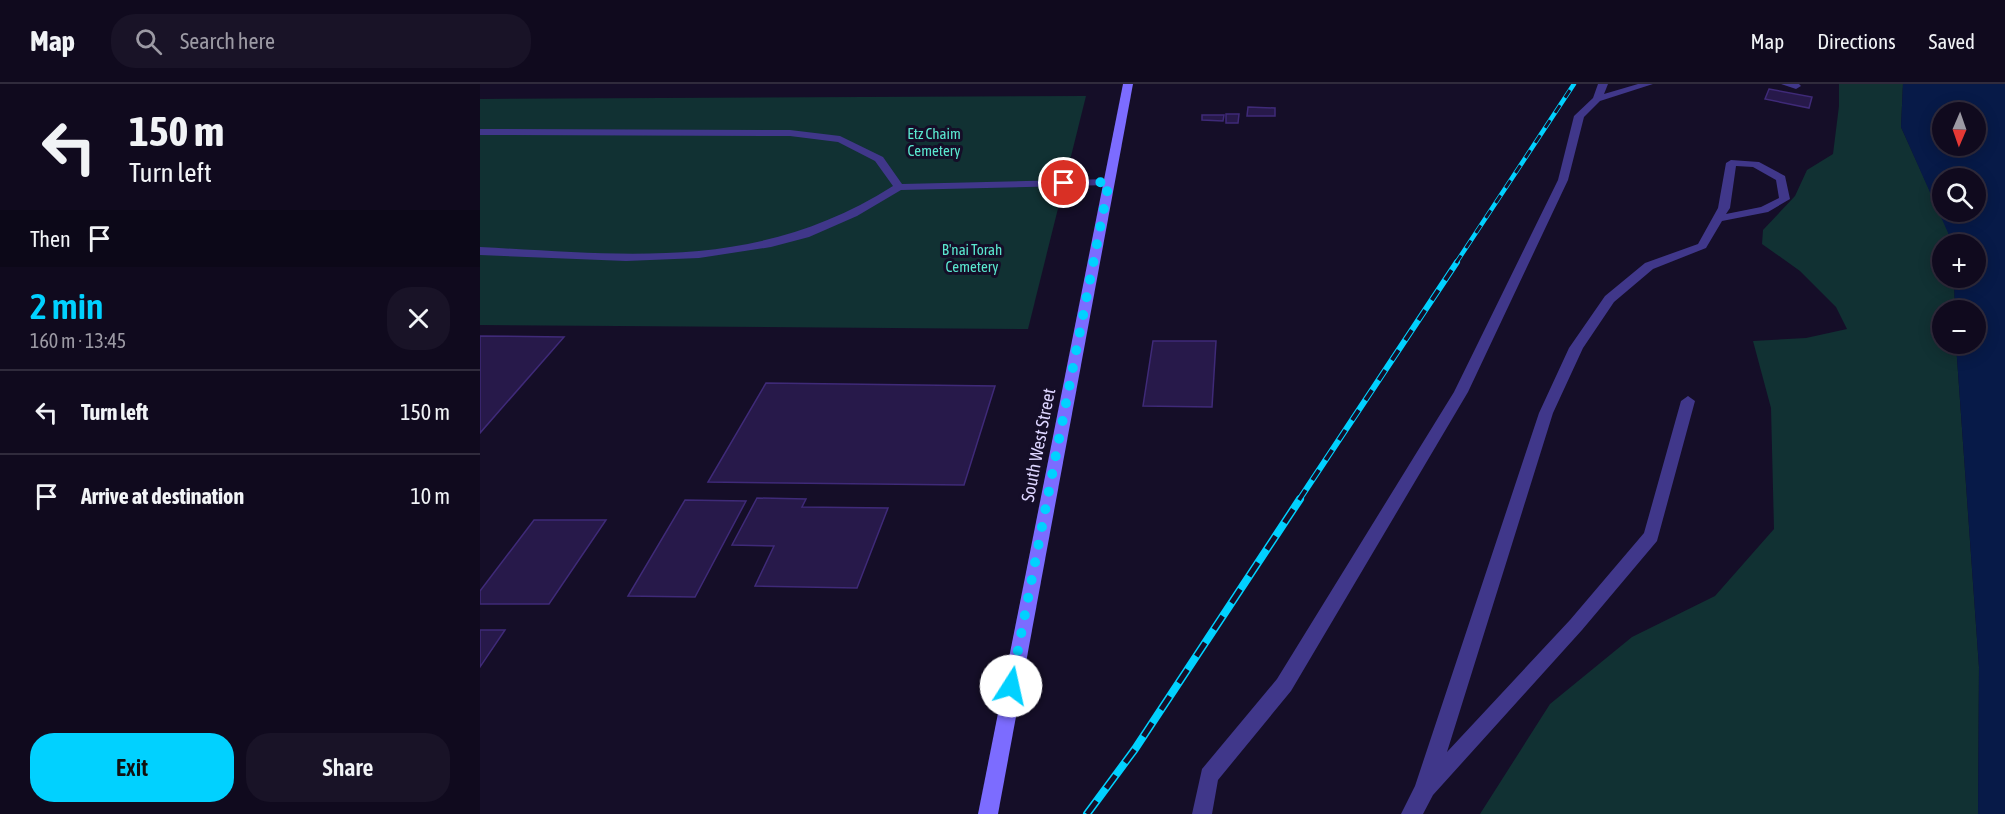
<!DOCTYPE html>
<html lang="en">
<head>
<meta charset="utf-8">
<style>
  body { margin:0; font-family:"Asap Condensed",sans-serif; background:#191327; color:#f1f3f6; height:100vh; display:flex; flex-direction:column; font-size:22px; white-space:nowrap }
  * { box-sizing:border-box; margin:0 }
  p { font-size:20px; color:#9c9aa4 }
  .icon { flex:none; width:33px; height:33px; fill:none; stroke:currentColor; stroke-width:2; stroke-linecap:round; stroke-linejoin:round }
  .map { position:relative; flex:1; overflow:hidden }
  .sheet { display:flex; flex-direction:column; background:#100a1e; width:480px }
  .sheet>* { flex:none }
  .top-card { background:#100a1e; color:#f1f3f6; overflow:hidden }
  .needle { width:39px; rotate:182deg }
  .controls { position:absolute; left:1452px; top:18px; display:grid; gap:12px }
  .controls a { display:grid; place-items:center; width:54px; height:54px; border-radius:50%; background:#100a1e; box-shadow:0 3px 15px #0003,0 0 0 2px #302b3c; font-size:30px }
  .pin { position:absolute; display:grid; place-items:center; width:51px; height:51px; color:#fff; margin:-26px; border:3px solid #fff; border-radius:50%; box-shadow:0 2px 6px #0007 }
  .me { position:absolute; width:66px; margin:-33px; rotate:10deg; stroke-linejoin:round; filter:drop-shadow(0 0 4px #0008) }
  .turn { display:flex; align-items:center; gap:21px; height:126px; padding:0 30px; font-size:27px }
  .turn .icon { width:78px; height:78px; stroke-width:2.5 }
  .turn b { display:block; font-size:42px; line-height:51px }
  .then { display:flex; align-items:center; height:57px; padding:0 30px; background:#0003; gap:12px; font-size:22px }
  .round { display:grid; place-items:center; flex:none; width:63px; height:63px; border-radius:24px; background:#191327 }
  .headline { display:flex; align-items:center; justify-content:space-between; height:102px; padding:0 30px }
  h1 { font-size:36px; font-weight:600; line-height:45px; color:#01d1ff }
  .primary-button { display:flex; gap:12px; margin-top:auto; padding:12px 30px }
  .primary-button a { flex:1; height:69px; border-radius:24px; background:#01d1ff; color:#111; font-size:24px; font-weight:600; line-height:69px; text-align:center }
  .primary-button a+a { background:#191327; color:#f1f3f6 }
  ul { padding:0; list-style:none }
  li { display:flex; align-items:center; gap:18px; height:84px; padding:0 30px; border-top:2px solid #302b3c }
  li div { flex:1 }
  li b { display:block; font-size:22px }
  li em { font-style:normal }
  header { display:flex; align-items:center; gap:36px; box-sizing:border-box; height:84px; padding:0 30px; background:#100a1e; border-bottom:2px solid #302b3c }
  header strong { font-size:28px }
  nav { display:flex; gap:33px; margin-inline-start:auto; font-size:21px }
  .search { width:420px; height:54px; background:#191327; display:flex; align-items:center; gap:15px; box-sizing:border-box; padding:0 21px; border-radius:24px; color:#9c9aa4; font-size:22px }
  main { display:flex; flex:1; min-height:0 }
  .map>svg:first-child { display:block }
  .green { fill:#113133 }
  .water { fill:#071a48; fill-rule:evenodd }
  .building { fill:#27194a; stroke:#3f2a78; stroke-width:1.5 }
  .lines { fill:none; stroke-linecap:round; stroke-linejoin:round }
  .service { fill:#40378a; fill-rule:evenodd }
  .secondary { fill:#7c6cff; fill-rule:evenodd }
  .rail-far2-casing { stroke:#01d1ff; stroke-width:4.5 }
  .rail-far1-casing { stroke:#01d1ff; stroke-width:6 }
  .rail-casing { stroke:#01d1ff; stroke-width:8 }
  .rail-far2 { stroke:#150e28; stroke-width:3; stroke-dasharray:9; stroke-linecap:butt }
  .rail-far1 { stroke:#150e28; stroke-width:4; stroke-dasharray:12; stroke-linecap:butt }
  .rail { stroke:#150e28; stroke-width:5; stroke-dasharray:16; stroke-linecap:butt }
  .route { stroke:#01d1ff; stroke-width:10; stroke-dasharray:0 18 }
  .labels { text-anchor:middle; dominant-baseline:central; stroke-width:6; stroke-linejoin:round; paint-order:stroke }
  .far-park-label { font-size:15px; fill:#5ae7cf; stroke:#150e28 }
  .street-label { font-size:18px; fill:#ddd5ff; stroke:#150e28 }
</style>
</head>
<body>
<header>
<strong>Map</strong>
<div class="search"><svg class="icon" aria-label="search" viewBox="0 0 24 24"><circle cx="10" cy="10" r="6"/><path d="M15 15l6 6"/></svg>Search here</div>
<nav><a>Map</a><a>Directions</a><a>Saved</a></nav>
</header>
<main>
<section class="sheet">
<div class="top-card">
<div class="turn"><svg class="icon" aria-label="left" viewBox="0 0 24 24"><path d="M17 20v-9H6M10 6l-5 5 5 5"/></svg><div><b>150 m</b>Turn left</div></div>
<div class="then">Then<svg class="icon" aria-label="arrive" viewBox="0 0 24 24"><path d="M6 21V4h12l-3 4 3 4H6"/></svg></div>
</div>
<div class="headline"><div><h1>2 min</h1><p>160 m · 13:45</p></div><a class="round"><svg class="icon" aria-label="close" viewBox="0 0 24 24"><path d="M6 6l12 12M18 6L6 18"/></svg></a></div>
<ul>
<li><svg class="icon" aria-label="left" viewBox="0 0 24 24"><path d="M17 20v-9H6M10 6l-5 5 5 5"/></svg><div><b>Turn left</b></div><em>150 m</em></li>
<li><svg class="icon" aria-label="arrive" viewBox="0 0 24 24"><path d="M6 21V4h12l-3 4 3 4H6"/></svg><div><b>Arrive at destination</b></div><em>10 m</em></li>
</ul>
<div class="primary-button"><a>Exit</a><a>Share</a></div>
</section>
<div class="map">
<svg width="1525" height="730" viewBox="0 0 1525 730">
  <rect width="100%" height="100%" fill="#150e28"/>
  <!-- green -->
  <g class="green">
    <path d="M 1359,0 L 1423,0 L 1421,43 L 1472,156 L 1473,160 L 1462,160 L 1462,194 L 1474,194 L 1475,226 L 1462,226 L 1462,260 L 1476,260 L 1499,583 L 1498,730 L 1000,730 L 1070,620 L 1152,553 L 1235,512 L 1294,445 L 1291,324 L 1273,257 L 1326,254 L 1367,245 L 1356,223 L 1320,187 L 1282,160 L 1283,146 L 1315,112 L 1327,86 L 1353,70 L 1359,22 Z"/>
    <path d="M 606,12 L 548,245 L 0,241 L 0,15 Z"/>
  </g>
  <!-- water -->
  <path class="water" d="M 1423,0 L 1525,0 L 1525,730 L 1498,730 L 1499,583 L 1476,260 L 1496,260 L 1496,226 L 1475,226 L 1474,194 L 1496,194 L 1496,160 L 1473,160 L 1421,43 ZM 1462,28 L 1496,28 L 1496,62 L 1462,62 ZM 1462,94 L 1496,94 L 1496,128 L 1462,128 Z"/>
  <!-- building -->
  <g class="building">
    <path d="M 1289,5 L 1332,13 L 1329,24 L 1285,15 Z"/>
    <path d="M 768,23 L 795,24 L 795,32 L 767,32 Z"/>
    <path d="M 746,30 L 759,30 L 758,39 L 746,39 Z"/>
    <path d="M 722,31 L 744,31 L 743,37 L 722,36 Z"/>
    <path d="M 0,252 L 84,253 L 0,349 Z"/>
    <path d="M 673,257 L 736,257 L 732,323 L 663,322 Z"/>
    <path d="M 286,299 L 515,302 L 484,401 L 228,398 Z"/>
    <path d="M 277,414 L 326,415 L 322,423 L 408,424 L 377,504 L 275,502 L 294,462 L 252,461 Z"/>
    <path d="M 205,416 L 266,417 L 215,513 L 148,512 Z"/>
    <path d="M 54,436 L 126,436 L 69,520 L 0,520 L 0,507 Z"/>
    <path d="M 0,546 L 25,546 L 0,583 Z"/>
  </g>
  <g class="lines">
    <!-- service -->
    <g class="service">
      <path d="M 1118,0 L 1128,0 L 1124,10 L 1158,0 L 1173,0 L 1120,17 L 1104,33 L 1088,96 L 988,308 L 811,607 L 738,696 L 732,730 L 712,730 L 722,685 L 797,595 L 974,308 L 1078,96 L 1094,32 L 1113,14 Z"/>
      <path d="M 1301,0 L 1319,0 L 1321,2 L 1316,5 Z"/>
      <path d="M 0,45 L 310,46 L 360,52 L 403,73 L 422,100 L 629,95 L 634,98 L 629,101 L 421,106 L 377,132 L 329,153 L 291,163 L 219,174 L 146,177 L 0,171 L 0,163 C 150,171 279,187 413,102 L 395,77 L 358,58 L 310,52 L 0,51 Z"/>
      <path d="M 1251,76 L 1279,78 L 1305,92 L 1310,115 L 1288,128 L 1242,137 L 1226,164 L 1173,185 L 1134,218 L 1103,264 L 1073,329 L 967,668 L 1090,536 L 1164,449 L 1201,317 L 1208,312 L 1215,317 L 1177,457 L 1102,546 L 953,711 L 943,730 L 921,730 L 935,702 L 1059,329 L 1089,264 L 1125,212 L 1165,179 L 1218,160 L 1238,124 L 1246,79 ZM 1256,82 L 1273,83 L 1296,96 L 1299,114 L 1281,123 L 1246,130 L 1250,124 Z"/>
    </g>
    <!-- secondary -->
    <path class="secondary" d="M 643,0 L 653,0 L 518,730 L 498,730 Z"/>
    <defs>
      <path id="rail-far2" d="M 976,179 L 1094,0"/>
      <path id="rail-far1" d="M 819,416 L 977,178"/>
      <path id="rail" d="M 607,730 L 655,665 L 820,415"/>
    </defs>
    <!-- rail-far2 casing -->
    <use href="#rail-far2" class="rail-far2-casing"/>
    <!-- rail-far1 casing -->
    <use href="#rail-far1" class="rail-far1-casing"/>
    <!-- rail casing -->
    <use href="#rail" class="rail-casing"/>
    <!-- rail-far2 -->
    <use href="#rail-far2" class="rail-far2"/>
    <!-- rail-far1 -->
    <use href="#rail-far1" class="rail-far1"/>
    <!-- rail -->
    <use href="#rail" class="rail"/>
  </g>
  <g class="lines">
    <!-- route -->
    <path class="route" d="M 531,602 L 629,98 L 584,99"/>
  </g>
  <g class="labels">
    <!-- far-park labels -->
    <g class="far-park-label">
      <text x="454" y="49">Etz Chaim<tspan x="454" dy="17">Cemetery</tspan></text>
      <text x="492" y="165">B'nai Torah<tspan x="492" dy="17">Cemetery</tspan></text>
    </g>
    <!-- street labels -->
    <g class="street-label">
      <text transform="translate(558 361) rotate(-79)">South West Street</text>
    </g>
  </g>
</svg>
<div class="controls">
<a><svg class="needle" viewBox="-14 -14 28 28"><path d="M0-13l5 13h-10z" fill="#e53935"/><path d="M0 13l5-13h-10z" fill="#9c9aa4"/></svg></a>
<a><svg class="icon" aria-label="search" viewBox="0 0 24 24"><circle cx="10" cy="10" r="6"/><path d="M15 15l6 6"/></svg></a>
<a>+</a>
<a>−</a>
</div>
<div class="pin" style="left:584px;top:99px;background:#d93025"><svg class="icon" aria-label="arrive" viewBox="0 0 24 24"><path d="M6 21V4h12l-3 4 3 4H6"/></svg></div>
<svg class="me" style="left:531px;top:602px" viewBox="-20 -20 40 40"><circle r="19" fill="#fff"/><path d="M0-13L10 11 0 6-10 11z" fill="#01d1ff"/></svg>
</div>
</main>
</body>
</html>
